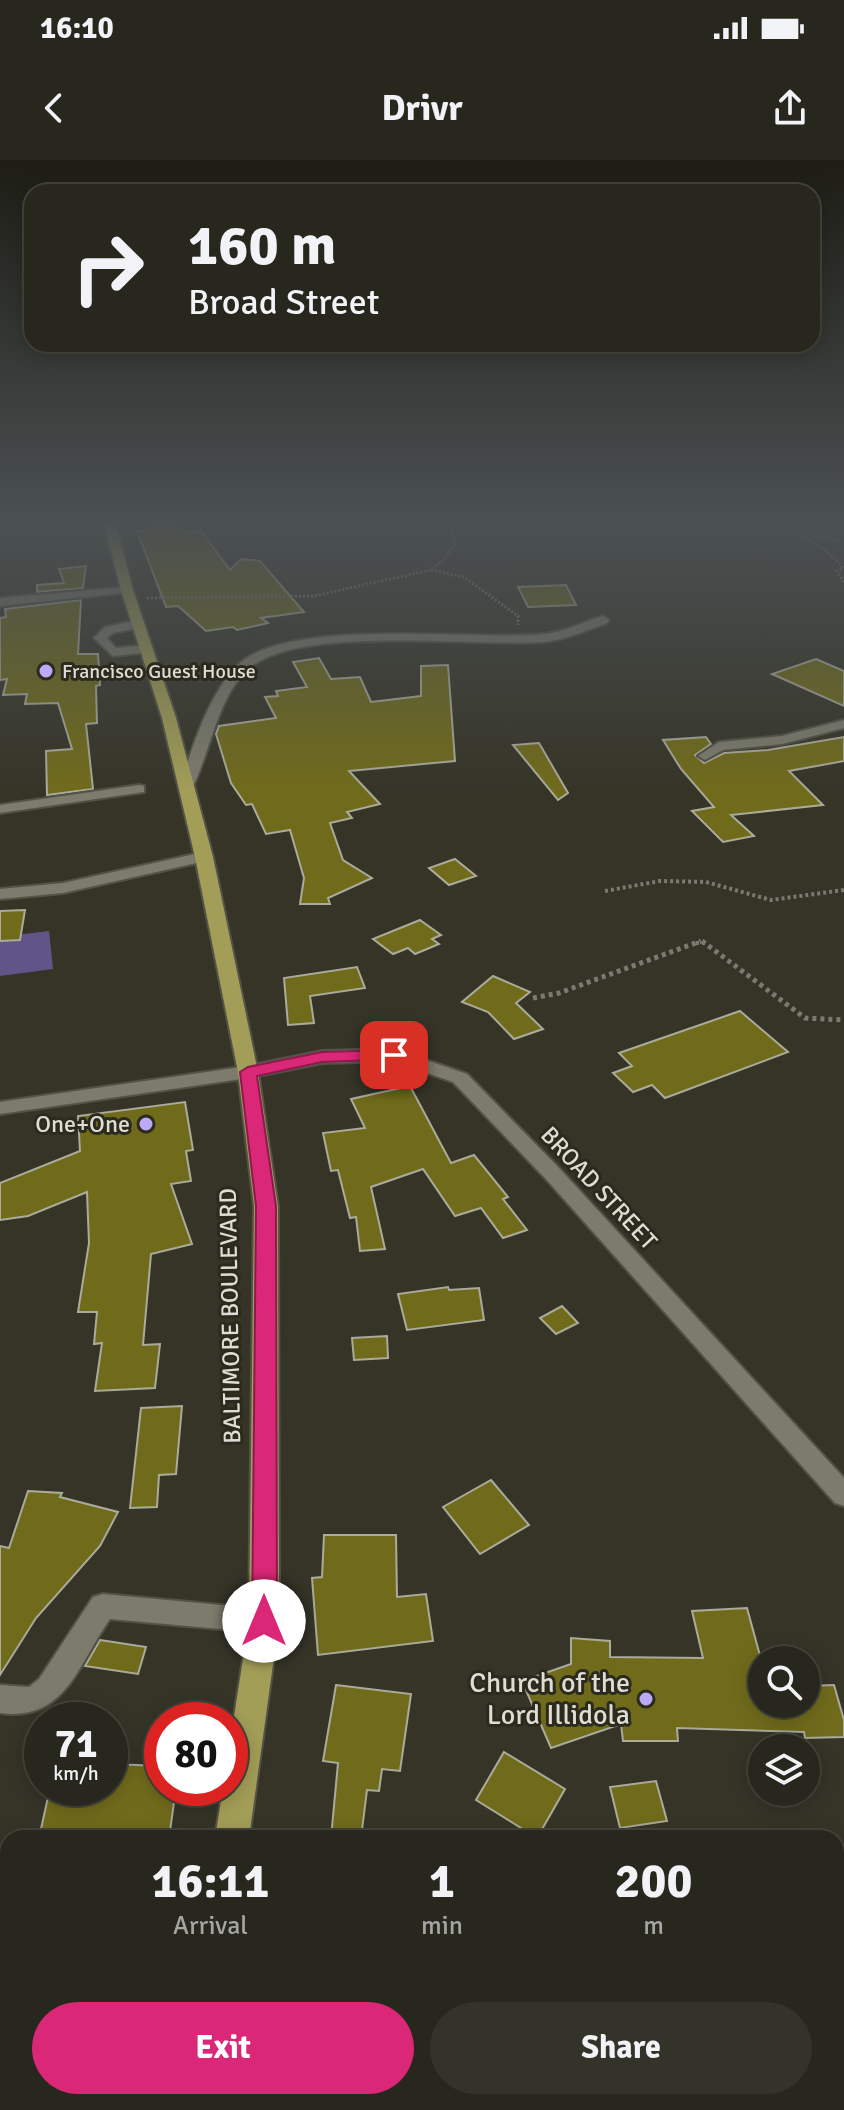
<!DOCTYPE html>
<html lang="en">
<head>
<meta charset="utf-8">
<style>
  body { margin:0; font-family:Signika,sans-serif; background:#34332a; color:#f1f3f6; height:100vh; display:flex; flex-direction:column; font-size:30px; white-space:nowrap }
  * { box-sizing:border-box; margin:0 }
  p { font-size:26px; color:#a5a5a4 }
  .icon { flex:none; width:44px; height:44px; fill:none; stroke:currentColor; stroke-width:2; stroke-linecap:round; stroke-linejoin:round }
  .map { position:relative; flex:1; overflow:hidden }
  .details { position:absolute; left:0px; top:1670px; width:844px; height:280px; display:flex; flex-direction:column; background:#28271d; border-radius:24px 24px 0 0; box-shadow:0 4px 20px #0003,0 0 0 2px #44443b }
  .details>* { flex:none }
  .banner { position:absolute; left:24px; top:24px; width:796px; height:168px; border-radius:24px; box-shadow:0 4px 20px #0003,0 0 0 2px #44443b; background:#28271d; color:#f1f3f6; overflow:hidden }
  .fabs { position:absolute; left:748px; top:1486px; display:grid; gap:16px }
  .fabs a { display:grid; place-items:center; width:72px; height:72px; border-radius:50%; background:#28271d; box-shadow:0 4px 20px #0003,0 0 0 2px #44443b; font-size:40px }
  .speed { position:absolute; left:24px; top:1542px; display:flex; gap:16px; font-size:40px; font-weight:700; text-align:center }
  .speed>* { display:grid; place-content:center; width:104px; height:104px; border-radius:50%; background:#28271d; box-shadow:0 4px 20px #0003,0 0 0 2px #44443b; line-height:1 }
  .speed small { font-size:20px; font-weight:400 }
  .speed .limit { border:12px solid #d22; background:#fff; color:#111 }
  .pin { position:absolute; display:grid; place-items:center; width:68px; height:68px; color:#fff; margin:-34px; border-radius:16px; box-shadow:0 4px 12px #0006 }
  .me { position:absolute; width:88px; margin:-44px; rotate:0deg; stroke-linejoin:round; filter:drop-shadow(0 0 6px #0008) }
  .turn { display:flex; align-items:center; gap:28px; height:168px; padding:0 32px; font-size:36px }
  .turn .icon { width:104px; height:104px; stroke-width:2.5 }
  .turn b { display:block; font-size:56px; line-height:68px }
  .eta { display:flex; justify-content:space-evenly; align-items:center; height:136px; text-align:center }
  .eta b { font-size:48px; font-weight:700; line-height:56px }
  .button { display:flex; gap:16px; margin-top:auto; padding:16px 32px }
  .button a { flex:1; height:92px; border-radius:48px; background:#db2777; color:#fff; font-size:32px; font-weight:700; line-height:92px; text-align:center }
  .button a+a { background:#34332a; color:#f1f3f6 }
  .status { display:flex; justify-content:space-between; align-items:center; height:56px; padding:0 40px; background:#28271d; direction:ltr }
  .status svg { height:22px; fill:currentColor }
  header { display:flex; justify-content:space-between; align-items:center; height:104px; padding:0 32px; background:#28271d; font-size:36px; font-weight:700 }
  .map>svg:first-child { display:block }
  .green { fill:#615488 }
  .building { fill:#706b1b; stroke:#abab9b; stroke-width:2 }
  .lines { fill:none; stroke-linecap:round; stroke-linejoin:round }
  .minor-casing { stroke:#525246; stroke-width:4 }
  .trunk-casing { stroke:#525246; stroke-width:4 }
  .path-far2 { stroke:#7b7a6f; stroke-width:3; stroke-dasharray:2 2; stroke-linecap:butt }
  .path-far1 { stroke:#7b7a6f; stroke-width:4; stroke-dasharray:3 3; stroke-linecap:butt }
  .path { stroke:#7b7a6f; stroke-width:5; stroke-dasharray:4 4; stroke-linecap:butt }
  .minor { fill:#7c7b6c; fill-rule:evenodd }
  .trunk { fill:#a39e57; fill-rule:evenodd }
  .route { fill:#db2777; stroke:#8e194d; stroke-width:2 }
  .poi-dot { fill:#bcaaf6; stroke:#2b2a1d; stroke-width:3 }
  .labels { text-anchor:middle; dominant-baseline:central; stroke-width:6; stroke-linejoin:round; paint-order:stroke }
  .far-poi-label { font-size:20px; fill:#deddd5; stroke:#2b2a1d; text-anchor:start }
  .poi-label { font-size:24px; fill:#deddd5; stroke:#2b2a1d; text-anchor:end }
  .street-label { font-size:24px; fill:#deddd5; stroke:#2b2a1d }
  .near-poi-label { font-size:28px; fill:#deddd5; stroke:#2b2a1d; text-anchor:end }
</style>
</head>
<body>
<div class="status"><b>16:10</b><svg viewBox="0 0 49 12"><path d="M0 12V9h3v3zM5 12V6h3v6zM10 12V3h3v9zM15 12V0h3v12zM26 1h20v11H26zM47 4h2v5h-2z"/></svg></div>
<header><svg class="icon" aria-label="back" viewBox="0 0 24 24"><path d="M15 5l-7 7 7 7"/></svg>Drivr<svg class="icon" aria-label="share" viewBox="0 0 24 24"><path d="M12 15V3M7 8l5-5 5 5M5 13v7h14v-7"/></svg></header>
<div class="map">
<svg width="844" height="1950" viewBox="0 0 844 1950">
  <rect width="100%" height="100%" fill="#353427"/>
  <!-- green -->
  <path class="green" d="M 49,771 L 53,809 L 0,816 L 0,777 Z"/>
  <!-- building -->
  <g class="building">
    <path d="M 177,361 L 183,373 L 201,371 L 230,410 L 241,399 L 260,401 L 304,452 L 261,458 L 268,463 L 237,470 L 233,467 L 206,471 L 178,446 L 166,447 L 137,371 L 154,369 L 151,362 Z"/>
    <path d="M 86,406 L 83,428 L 37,432 L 37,425 L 64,423 L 59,409 Z"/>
    <path d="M 566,425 L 576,445 L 528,447 L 518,427 Z"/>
    <path d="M 81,440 L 78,494 L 98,494 L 100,525 L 96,526 L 97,563 L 86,564 L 93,629 L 47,635 L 46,591 L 72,589 L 58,543 L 25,544 L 27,534 L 3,535 L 7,519 L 0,520 L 0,458 L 6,457 L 5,449 Z"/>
    <path d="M 319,498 L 331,519 L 360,517 L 371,542 L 421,536 L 421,506 L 448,505 L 455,601 L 349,611 L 380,644 L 347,652 L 352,658 L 330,663 L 343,700 L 372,718 L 328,738 L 330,744 L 300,744 L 304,718 L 290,670 L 266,674 L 252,644 L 246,645 L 231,623 L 216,574 L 219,566 L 276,558 L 265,537 L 278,536 L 276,531 L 307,527 L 293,502 Z"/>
    <path d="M 816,499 L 844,511 L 844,546 L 772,514 Z"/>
    <path d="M 706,577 L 711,584 L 695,595 L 704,603 L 724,593 L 768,590 L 844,577 L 844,601 L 789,611 L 823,645 L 731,655 L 754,676 L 723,682 L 692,651 L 714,647 L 681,609 L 663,580 Z"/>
    <path d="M 539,583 L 568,633 L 558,640 L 513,585 Z"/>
    <path d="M 455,699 L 476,716 L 449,725 L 429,708 Z"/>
    <path d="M 25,750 L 20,780 L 0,781 L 0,751 Z"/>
    <path d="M 420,760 L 441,775 L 432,779 L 439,784 L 415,794 L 408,788 L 393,794 L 373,779 Z"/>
    <path d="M 357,807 L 365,828 L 310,836 L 314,863 L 288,865 L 284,818 Z"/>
    <path d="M 493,816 L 530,832 L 516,843 L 543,869 L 514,879 L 488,852 L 462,842 Z"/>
    <path d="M 740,851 L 788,892 L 665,938 L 652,925 L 633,932 L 613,913 L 632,906 L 619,893 Z"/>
    <path d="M 410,926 L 451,1003 L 474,995 L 508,1037 L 503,1039 L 527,1070 L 503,1078 L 481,1048 L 455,1056 L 423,1009 L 371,1027 L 385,1089 L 360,1091 L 356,1057 L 350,1058 L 338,1010 L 331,1011 L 323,973 L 365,968 L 351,939 Z"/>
    <path d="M 185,942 L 193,990 L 186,991 L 191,1021 L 171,1024 L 192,1084 L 151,1094 L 143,1185 L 160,1184 L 155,1228 L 95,1231 L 102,1183 L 94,1184 L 97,1152 L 78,1152 L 89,1083 L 87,1032 L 28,1056 L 0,1060 L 0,1023 L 80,991 L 78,956 Z"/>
    <path d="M 448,1127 L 449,1130 L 479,1128 L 484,1160 L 407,1170 L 398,1134 Z"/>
    <path d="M 562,1146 L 578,1163 L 556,1174 L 540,1158 Z"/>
    <path d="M 387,1176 L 388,1198 L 354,1200 L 352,1178 Z"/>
    <path d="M 182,1246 L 176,1314 L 159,1315 L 157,1347 L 130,1348 L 141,1248 Z"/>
    <path d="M 491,1320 L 529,1365 L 480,1394 L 443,1347 Z"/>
    <path d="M 28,1331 L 62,1333 L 60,1337 L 118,1352 L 100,1386 L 36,1458 L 0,1515 L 0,1386 L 9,1388 Z"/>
    <path d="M 324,1375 L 396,1375 L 397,1437 L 426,1434 L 433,1481 L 318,1495 L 312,1418 L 322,1417 Z"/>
    <path d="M 747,1448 L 762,1503 L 762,1544 L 806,1544 L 806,1526 L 834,1525 L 844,1560 L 844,1577 L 805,1578 L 804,1572 L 677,1568 L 678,1581 L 623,1581 L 621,1564 L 551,1588 L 522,1521 L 571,1504 L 571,1478 L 610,1481 L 610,1497 L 703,1498 L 692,1451 Z"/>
    <path d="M 100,1480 L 146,1487 L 138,1514 L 85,1506 Z"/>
    <path d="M 336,1525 L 411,1534 L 400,1611 L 382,1609 L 379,1631 L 367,1630 L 361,1678 L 331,1678 L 338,1603 L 323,1601 Z"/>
    <path d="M 504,1592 L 565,1629 L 537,1678 L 476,1640 Z"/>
    <path d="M 110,1604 L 162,1606 L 162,1628 L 176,1628 L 169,1678 L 39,1678 L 50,1628 L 110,1628 Z"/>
    <path d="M 656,1621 L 667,1661 L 620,1668 L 610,1627 Z"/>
  </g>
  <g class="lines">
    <defs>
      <g id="minor">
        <path d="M 127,427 L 133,430 L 131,432 L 0,446 L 0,438 Z"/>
        <path d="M 603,456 L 609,460 L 607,463 C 587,470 565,480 543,482 C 473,487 299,464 248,509 C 217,537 210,595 191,630 L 186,631 L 179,627 C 193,587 207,537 237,506 C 286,456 474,481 544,474 C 565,472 583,462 603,456 Z"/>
        <path d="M 139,460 L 143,461 L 143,467 L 113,473 L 107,478 L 116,488 L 147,485 L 153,489 L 151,492 L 113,496 L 94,478 L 105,467 Z"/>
        <path d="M 844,560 L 844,568 L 782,584 L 723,590 L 705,600 L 698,596 L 719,582 L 782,576 Z"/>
        <path d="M 139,625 L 144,626 L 144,632 L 0,653 L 0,645 Z"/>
        <path d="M 204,692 L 210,694 L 210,700 L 63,733 L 0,739 L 0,729 L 63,723 Z"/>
        <path d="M 394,889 L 467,914 L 559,1008 L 844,1318 L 844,1346 L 835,1343 L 545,1018 L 453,922 L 392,901 L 322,903 L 248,918 L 0,954 L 0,942 L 248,906 L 322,891 Z"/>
        <path d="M 103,1434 L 264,1449 L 274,1452 L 278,1461 L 274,1470 L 264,1473 L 110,1459 C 78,1504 66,1562 0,1553 L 0,1525 L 29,1527 L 39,1519 L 93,1437 Z"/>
      </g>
      <g id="trunk">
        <path d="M 103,361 L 115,361 L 133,430 L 176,558 L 213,697 L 258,912 L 278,1046 L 279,1461 L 249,1678 L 215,1678 L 223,1628 L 230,1628 L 230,1582 L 249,1461 L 254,1046 L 238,912 L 195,697 L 162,558 L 121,430 Z"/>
        <path d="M 173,1942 L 211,1942 L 209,1950 L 171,1950 Z"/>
      </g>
    </defs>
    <!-- minor casing -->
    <use href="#minor" class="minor-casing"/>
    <!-- trunk casing -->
    <use href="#trunk" class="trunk-casing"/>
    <!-- path-far2 -->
    <g class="path-far2">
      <path d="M 786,361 C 802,381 828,386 843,408 L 837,411 L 844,422"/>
      <path d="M 452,368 L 465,361"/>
      <path d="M 805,375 L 844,381"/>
      <path d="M 431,410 L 464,417 L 518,456 L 518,465"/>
      <path d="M 147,438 L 314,436 L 430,410 L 445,399 L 455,384 L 448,361"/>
    </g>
    <!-- path-far1 -->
    <g class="path-far1">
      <path d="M 605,731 L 660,721 L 706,722 L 771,740 L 844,730"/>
      <path d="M 696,783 L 705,783"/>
    </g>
    <!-- path -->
    <g class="path">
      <path d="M 702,781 L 805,858 L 844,860"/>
      <path d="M 533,838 L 559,833 L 701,781"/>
    </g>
    <!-- minor -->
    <use href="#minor" class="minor"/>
    <!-- trunk -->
    <use href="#trunk" class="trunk"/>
  </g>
  <!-- sky -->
  <linearGradient id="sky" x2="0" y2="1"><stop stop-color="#1d1d15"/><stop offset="0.57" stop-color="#4b5052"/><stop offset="1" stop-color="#4b5052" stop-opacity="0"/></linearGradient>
  <rect width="844" height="634" fill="url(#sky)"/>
  <!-- route -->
  <path class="route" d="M 394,890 L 400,891 L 403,895 L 400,899 L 322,902 L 257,916 L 276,1046 L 277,1461 L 273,1469 L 264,1473 L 256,1469 L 252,1461 L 256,1046 L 240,912 L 248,907 L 322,892 Z"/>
  <!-- markers -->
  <g class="poi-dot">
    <circle cx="46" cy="511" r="8"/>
    <circle cx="146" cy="964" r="8"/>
    <circle cx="646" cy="1539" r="8"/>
  </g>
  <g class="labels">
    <!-- far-poi labels -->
    <g class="far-poi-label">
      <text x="62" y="511">Francisco Guest House</text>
    </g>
    <!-- poi labels -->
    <g class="poi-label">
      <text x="130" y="964">One+One</text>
    </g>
    <!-- street labels -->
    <g class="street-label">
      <text transform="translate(599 1028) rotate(47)">BROAD STREET</text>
      <text transform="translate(230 1156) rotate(-91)">BALTIMORE BOULEVARD</text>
    </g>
    <!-- near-poi labels -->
    <g class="near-poi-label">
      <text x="630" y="1523">Church of the<tspan x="630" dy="32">Lord Illidola</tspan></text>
    </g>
  </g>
</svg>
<div class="fabs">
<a><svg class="icon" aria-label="search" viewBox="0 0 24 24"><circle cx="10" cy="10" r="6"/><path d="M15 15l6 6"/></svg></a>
<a><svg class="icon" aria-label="layers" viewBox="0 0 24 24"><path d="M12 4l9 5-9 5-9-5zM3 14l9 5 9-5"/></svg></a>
</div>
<div class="speed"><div>71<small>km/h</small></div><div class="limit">80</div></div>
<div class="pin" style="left:394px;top:895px;background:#d93025"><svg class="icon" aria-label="arrive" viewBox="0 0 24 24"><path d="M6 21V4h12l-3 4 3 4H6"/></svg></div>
<svg class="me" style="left:264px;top:1461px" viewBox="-20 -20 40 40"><circle r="19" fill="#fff"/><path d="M0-13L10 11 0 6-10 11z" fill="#db2777"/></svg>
<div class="banner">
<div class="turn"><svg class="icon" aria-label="right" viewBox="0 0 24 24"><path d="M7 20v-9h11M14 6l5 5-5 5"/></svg><div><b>160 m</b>Broad Street</div></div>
</div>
<section class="details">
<div class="eta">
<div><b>16:11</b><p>Arrival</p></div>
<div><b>1</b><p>min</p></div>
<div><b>200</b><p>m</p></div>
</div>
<div class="button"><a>Exit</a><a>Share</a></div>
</section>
</div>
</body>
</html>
